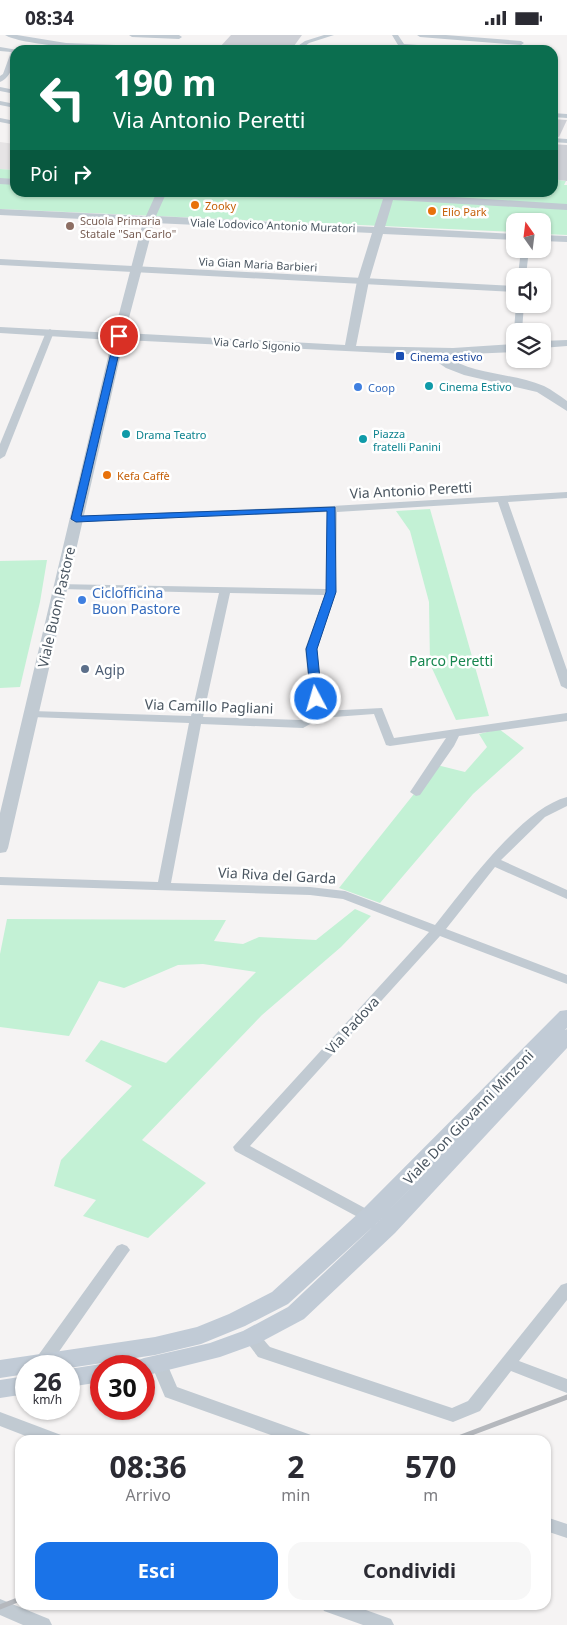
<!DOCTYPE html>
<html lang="it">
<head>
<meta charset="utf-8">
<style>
  body { margin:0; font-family:"Noto Sans",sans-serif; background:#f7f7f7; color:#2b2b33; height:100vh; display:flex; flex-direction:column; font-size:19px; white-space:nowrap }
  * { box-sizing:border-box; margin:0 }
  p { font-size:16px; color:#7c7c81 }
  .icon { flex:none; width:28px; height:28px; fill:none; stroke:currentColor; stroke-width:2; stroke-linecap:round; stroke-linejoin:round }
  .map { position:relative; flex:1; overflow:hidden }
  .side { position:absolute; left:15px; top:1400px; width:536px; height:175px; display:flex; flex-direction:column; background:#fff; border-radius:15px; box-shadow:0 1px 4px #0004 }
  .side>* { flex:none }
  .banner { position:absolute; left:10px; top:10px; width:548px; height:152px; border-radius:15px; box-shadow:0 1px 4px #0004; background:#0b6e4f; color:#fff; overflow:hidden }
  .needle { width:32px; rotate:346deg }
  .tools { position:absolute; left:506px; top:178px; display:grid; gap:10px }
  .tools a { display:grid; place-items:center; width:45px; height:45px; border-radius:10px; background:#fff; box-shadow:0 1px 4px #0004; font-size:25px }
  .speed { position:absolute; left:15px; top:1320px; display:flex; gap:10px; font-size:25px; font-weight:700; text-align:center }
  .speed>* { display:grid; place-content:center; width:65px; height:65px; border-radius:50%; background:#fff; box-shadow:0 1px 4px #0004; line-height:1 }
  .speed small { font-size:12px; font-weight:400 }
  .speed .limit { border:8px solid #d22; background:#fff; color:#111 }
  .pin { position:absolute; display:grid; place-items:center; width:42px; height:42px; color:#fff; margin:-21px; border:2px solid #fff; border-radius:50%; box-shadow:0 1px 5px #0007 }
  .me { position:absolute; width:55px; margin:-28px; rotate:354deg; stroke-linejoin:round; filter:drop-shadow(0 0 4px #0008) }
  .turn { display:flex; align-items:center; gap:18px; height:105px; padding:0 20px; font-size:22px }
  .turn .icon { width:65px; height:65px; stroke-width:2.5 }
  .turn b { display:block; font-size:35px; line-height:42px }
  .then { display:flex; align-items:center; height:48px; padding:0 20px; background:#0003; gap:10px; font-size:19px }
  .eta { display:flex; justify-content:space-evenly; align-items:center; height:85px; text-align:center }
  .eta b { font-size:30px; font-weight:700; line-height:35px }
  .cta { display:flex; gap:10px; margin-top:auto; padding:10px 20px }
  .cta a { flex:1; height:58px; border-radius:15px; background:#1a73e8; color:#fff; font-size:20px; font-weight:700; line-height:58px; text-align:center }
  .cta a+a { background:#f7f7f7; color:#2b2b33 }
  .status { display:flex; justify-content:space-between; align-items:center; height:35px; padding:0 25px; background:#fff; direction:ltr }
  .status svg { height:14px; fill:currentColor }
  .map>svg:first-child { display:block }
  .education { fill:#e6e4e5 }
  .green { fill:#c3f1d5 }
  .building { fill:#cdcfd5 }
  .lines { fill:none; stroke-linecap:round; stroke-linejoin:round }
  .minor { fill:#c1cad2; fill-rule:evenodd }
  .tertiary { fill:#c1cad2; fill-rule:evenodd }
  .secondary { fill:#c1cbd6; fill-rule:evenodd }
  .rail { stroke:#b5b8bd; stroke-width:5 }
  .route { fill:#1a73e8; stroke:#114b97 }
  .food-dot { fill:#e8710a; stroke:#fff; stroke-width:2 }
  .education-dot { fill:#8d6e63; stroke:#fff; stroke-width:2 }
  .transit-dot { fill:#1a4fb4; stroke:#fff; stroke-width:2 }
  .culture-dot { fill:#0f9aa8; stroke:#fff; stroke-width:2 }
  .shop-dot { fill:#3f7fe0; stroke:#fff; stroke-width:2 }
  .service-dot { fill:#5c6f8a; stroke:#fff; stroke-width:2 }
  .labels { text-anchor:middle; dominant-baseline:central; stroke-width:5; stroke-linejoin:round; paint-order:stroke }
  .far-food-label { font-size:11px; fill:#c56008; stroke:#fff; text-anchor:start }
  .far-education-label { font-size:11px; fill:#785e54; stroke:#fff; text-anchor:start }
  .far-street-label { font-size:11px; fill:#4a5661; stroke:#fff }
  .far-transit-label { font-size:11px; fill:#164399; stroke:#fff; text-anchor:start }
  .far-culture-label { font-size:11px; fill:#0d838f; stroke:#fff; text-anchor:start }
  .far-shop-label { font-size:11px; fill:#366cbe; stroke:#fff; text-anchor:start }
  .street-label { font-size:14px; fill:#4a5661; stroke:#fff }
  .shop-label { font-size:14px; fill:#366cbe; stroke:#fff; text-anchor:start }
  .park-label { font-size:14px; fill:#17864f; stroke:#fff }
  .service-label { font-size:14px; fill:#4e5e75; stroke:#fff; text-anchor:start }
</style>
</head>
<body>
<div class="status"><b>08:34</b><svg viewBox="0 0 49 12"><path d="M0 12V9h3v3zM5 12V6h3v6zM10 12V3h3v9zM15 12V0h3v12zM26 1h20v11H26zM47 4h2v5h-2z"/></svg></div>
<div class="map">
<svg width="567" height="1590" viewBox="0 0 567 1590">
  <rect width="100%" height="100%" fill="#f5f3f3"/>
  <!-- education -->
  <path class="education" d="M 0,107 L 15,109 L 15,135 L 0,134 Z"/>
  <!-- green -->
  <g class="green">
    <path d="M 0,134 L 15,135 L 15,158 L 552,158 L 553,144 L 566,146 L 564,150 L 567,150 L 567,200 L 543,199 L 542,186 L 515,186 L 515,197 L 0,174 Z"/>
    <path d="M 430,474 L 489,681 L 456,685 L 430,629 L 429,567 L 410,496 L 396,476 Z"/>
    <path d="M 47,525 L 40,567 L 20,652 L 0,653 L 0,526 Z"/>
    <path d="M 499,694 L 524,713 L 473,759 L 380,868 L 339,853 L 437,730 L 465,737 L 487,712 L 479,699 Z"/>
    <path d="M 355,874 L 371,881 L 341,912 L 262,980 L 142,1105 L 206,1148 L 148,1203 L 83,1181 L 96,1165 L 54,1151 L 61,1125 L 132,1051 L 85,1026 L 101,1005 L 166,1028 L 256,937 L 203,929 L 178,930 L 124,953 L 99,946 L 69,1001 L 0,992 L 0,919 L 7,884 L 226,885 L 214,906 L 243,909 L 259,902 L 316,905 Z"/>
  </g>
  <!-- building -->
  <g class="building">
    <path d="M 231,0 L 302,0 L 294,11 L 289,13 L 219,13 Z"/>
    <path d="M 552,84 L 567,85 L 559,102 L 552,101 Z"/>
    <path d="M 552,109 L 567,110 L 567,146 L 552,144 Z"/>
  </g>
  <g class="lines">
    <!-- minor -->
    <g class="minor">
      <path d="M 5,0 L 17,0 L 66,8 L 166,12 L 169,14 C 148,20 23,12 5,0 Z"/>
      <path d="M 129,0 L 179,0 L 182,2 L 179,4 L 132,2 Z"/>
      <path d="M 324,0 L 334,0 L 309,8 L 300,15 L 292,15 L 305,6 Z"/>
      <path d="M 392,0 L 398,0 L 404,9 L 460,13 L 463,15 L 406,13 L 407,15 L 401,15 Z"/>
      <path d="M 417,0 L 446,0 L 521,6 L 524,8 L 521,10 L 420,2 Z"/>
      <path d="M 0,12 L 18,15 L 15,15 C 15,27 12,42 0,47 L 0,41 L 3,39 L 11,17 L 0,16 Z"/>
      <path d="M 0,52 L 15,55 L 15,59 L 0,56 Z"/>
      <path d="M 0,66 L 15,69 L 15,73 L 0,70 Z"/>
      <path d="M 552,78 L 567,79 L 567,83 L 552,82 Z"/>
      <path d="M 0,83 L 15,86 L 15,90 L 0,87 Z"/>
      <path d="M 552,103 L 567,104 L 567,108 L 552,107 Z"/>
      <path d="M 521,214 L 529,214 L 526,241 L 518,241 Z"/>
      <path d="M 0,224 L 515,251 L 515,257 L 0,230 Z"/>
      <path d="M 516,269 L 524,269 L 522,296 L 515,296 L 515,298 L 514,296 Z"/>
      <path d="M 50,294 L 54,297 L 5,421 L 0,424 L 0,409 L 46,297 Z"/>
      <path d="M 567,457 L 567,463 L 508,467 L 567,635 L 567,654 L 561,651 L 498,467 L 337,477 L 336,557 L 317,614 L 323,676 L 382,673 L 394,703 L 567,678 L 567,686 L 459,701 L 454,711 L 420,760 L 416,761 L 410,757 L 446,703 L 390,711 L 386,710 L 374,679 L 321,683 L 303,693 L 201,689 L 171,848 L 310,852 L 345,856 L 435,890 C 465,853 521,774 567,762 L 567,771 L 545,782 L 501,825 L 567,855 L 567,864 L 495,832 L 446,894 L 567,940 L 567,949 L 440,901 L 250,1111 L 374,1178 L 377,1182 L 374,1186 L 369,1188 L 235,1116 L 233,1112 L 429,897 L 343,864 L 310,860 L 0,850 L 0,842 L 158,847 L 189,688 L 32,682 L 26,679 L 32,676 L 191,681 L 219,558 L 60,554 L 55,551 L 56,549 L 326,554 L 327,477 L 76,487 L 71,484 L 76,481 L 332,471 ZM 230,558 L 325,560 L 305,614 L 312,679 L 301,685 L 203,682 Z"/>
      <path d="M 122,1209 L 127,1211 L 130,1215 L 127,1219 L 49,1331 L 37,1331 L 35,1327 L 37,1322 L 117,1211 Z"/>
      <path d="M 567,1248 L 567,1265 L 519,1326 L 567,1344 L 567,1358 L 511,1336 L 480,1376 L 453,1387 L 258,1322 L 243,1302 L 245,1298 C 257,1294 263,1304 270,1312 L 452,1373 L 468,1366 L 561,1250 Z"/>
      <path d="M 159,1323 L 165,1324 L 177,1352 L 311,1400 L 313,1405 L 285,1405 L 165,1362 L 151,1329 L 153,1324 Z"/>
      <path d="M 0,1377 L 61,1400 L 63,1405 L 36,1405 L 0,1391 Z"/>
      <path d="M 546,1482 L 567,1489 L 567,1503 L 546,1496 Z"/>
      <path d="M 0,1564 L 49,1584 L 52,1590 L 23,1590 L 0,1580 Z"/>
      <path d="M 321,1570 L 352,1570 L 391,1584 L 394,1590 L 363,1590 L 324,1576 Z"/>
    </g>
    <!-- tertiary -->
    <g class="tertiary">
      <path d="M 0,143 L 15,144 L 15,150 L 0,149 Z"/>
      <path d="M 129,158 L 389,158 L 567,169 L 567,175 L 393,165 L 385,192 L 515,199 L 515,205 L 383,199 L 369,246 L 356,311 L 453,313 L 515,309 L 515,317 L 444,320 C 474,341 511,337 544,351 C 552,355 560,361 567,366 L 567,376 L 537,357 L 464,340 L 446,333 L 427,320 L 124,305 L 8,813 L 6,817 L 0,818 L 0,778 L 112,305 L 0,298 L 0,292 L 114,298 L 143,187 L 0,180 L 0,174 L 146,181 L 155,161 L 134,161 ZM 165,161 L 376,164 L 383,164 L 374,192 L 156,181 ZM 154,188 L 372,198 L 357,246 L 345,310 L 125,298 Z"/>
      <path d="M 542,200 L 567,201 L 567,207 L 542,206 Z"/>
      <path d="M 567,305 L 567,311 L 542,313 L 542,306 Z"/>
    </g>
    <!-- secondary -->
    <g class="secondary">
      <path d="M 567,975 L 567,993 L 565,995 L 567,994 L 567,1013 L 395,1198 L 304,1284 L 259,1308 L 220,1322 L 144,1341 L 144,1331 L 133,1331 L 136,1326 L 144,1323 L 210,1308 L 243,1296 L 288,1272 L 379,1186 L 439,1124 L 377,1188 L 288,1269 L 245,1291 L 201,1309 L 155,1320 L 69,1333 L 69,1331 L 26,1331 L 26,1339 L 0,1343 L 0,1325 L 155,1302 L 197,1292 L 229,1279 L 272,1257 L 361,1176 L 560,976 Z"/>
      <path d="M 101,1329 L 108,1331 L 101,1331 L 101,1347 L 69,1352 L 69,1334 Z"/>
      <path d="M 26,1341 L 26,1359 L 0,1363 L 0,1345 Z"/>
    </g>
    <!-- rail -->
    <g class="rail">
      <path d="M 453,1405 L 567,1362"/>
      <path d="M 0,1572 L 20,1564"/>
    </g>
  </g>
  <!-- route -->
  <path class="route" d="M 119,299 L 123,301 L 81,481 L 335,472 L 336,557 L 317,614 L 322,664 L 320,666 L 316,667 L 311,664 L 306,614 L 326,557 L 327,476 L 76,487 L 71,484 L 115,301 Z"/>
  <!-- markers -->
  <g class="food-dot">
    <circle cx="195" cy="170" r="5"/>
    <circle cx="432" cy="176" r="5"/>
    <circle cx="107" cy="440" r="5"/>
  </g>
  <circle class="education-dot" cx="70" cy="191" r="5"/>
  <rect class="transit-dot" x="395" y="316" width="10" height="10" rx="2.5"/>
  <g class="culture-dot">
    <circle cx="429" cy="351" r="5"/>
    <circle cx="126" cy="399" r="5"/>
    <circle cx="363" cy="404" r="5"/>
  </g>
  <g class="shop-dot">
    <circle cx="358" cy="352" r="5"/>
    <circle cx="82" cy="565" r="5"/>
  </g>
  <circle class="service-dot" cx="85" cy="634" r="5"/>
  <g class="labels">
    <!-- far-food labels -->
    <g class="far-food-label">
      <text x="205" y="170">Zooky</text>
      <text x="442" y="176">Elio Park</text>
      <text x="117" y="440">Kefa Caffè</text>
    </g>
    <!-- far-education labels -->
    <g class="far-education-label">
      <text x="80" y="185">Scuola Primaria<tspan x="80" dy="13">Statale "San Carlo"</tspan></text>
    </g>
    <!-- far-street labels -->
    <g class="far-street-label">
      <text transform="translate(273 190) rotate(2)">Viale Lodovico Antonio Muratori</text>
      <text transform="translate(258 229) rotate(3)">Via Gian Maria Barbieri</text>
      <text transform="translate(257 309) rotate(4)">Via Carlo Sigonio</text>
    </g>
    <!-- far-transit labels -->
    <g class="far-transit-label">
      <text x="410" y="321">Cinema estivo</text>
    </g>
    <!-- far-culture labels -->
    <g class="far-culture-label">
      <text x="439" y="351">Cinema Estivo</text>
      <text x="373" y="398">Piazza<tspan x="373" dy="13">fratelli Panini</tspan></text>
      <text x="136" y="399">Drama Teatro</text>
    </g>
    <!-- far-shop labels -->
    <g class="far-shop-label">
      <text x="368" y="352">Coop</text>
    </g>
    <!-- street labels -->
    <g class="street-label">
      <text transform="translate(411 455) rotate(-3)">Via Antonio Peretti</text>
      <text transform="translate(56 572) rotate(-77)">Viale Buon Pastore</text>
      <text transform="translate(209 671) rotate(2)">Via Camillo Pagliani</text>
      <text transform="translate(277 840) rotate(3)">Via Riva del Garda</text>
      <text transform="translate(352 990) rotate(-48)">Via Padova</text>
      <text transform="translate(468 1082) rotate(-46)">Viale Don Giovanni Minzoni</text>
    </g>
    <!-- shop labels -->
    <g class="shop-label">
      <text x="92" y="557">Ciclofficina<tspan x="92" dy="16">Buon Pastore</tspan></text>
    </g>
    <!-- park labels -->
    <g class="park-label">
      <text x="451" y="625">Parco Peretti</text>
    </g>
    <!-- service labels -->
    <g class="service-label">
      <text x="95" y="634">Agip</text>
    </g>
  </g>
</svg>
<div class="tools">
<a><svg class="needle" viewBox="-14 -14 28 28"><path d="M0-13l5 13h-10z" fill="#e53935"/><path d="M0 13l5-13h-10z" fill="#7c7c81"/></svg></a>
<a><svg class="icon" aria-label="sound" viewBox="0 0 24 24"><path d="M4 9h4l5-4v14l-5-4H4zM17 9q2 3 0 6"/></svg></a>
<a><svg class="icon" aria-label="layers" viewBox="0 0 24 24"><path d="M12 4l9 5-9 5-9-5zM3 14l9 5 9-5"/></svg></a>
</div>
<div class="speed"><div>26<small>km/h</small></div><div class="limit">30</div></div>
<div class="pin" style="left:119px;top:301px;background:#d93025"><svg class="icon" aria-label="arrive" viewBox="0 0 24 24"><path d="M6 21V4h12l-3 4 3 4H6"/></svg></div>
<svg class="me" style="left:316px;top:664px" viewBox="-20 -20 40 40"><circle r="17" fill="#1a73e8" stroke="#fff" stroke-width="3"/><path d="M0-11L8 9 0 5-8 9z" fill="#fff"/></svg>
<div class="banner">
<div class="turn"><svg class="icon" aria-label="left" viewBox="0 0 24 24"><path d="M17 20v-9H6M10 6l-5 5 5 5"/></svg><div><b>190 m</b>Via Antonio Peretti</div></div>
<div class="then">Poi<svg class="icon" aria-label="right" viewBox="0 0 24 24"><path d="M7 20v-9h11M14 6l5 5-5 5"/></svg></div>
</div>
<section class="side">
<div class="eta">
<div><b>08:36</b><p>Arrivo</p></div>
<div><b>2</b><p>min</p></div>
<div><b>570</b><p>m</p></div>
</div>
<div class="cta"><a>Esci</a><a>Condividi</a></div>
</section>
</div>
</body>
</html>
